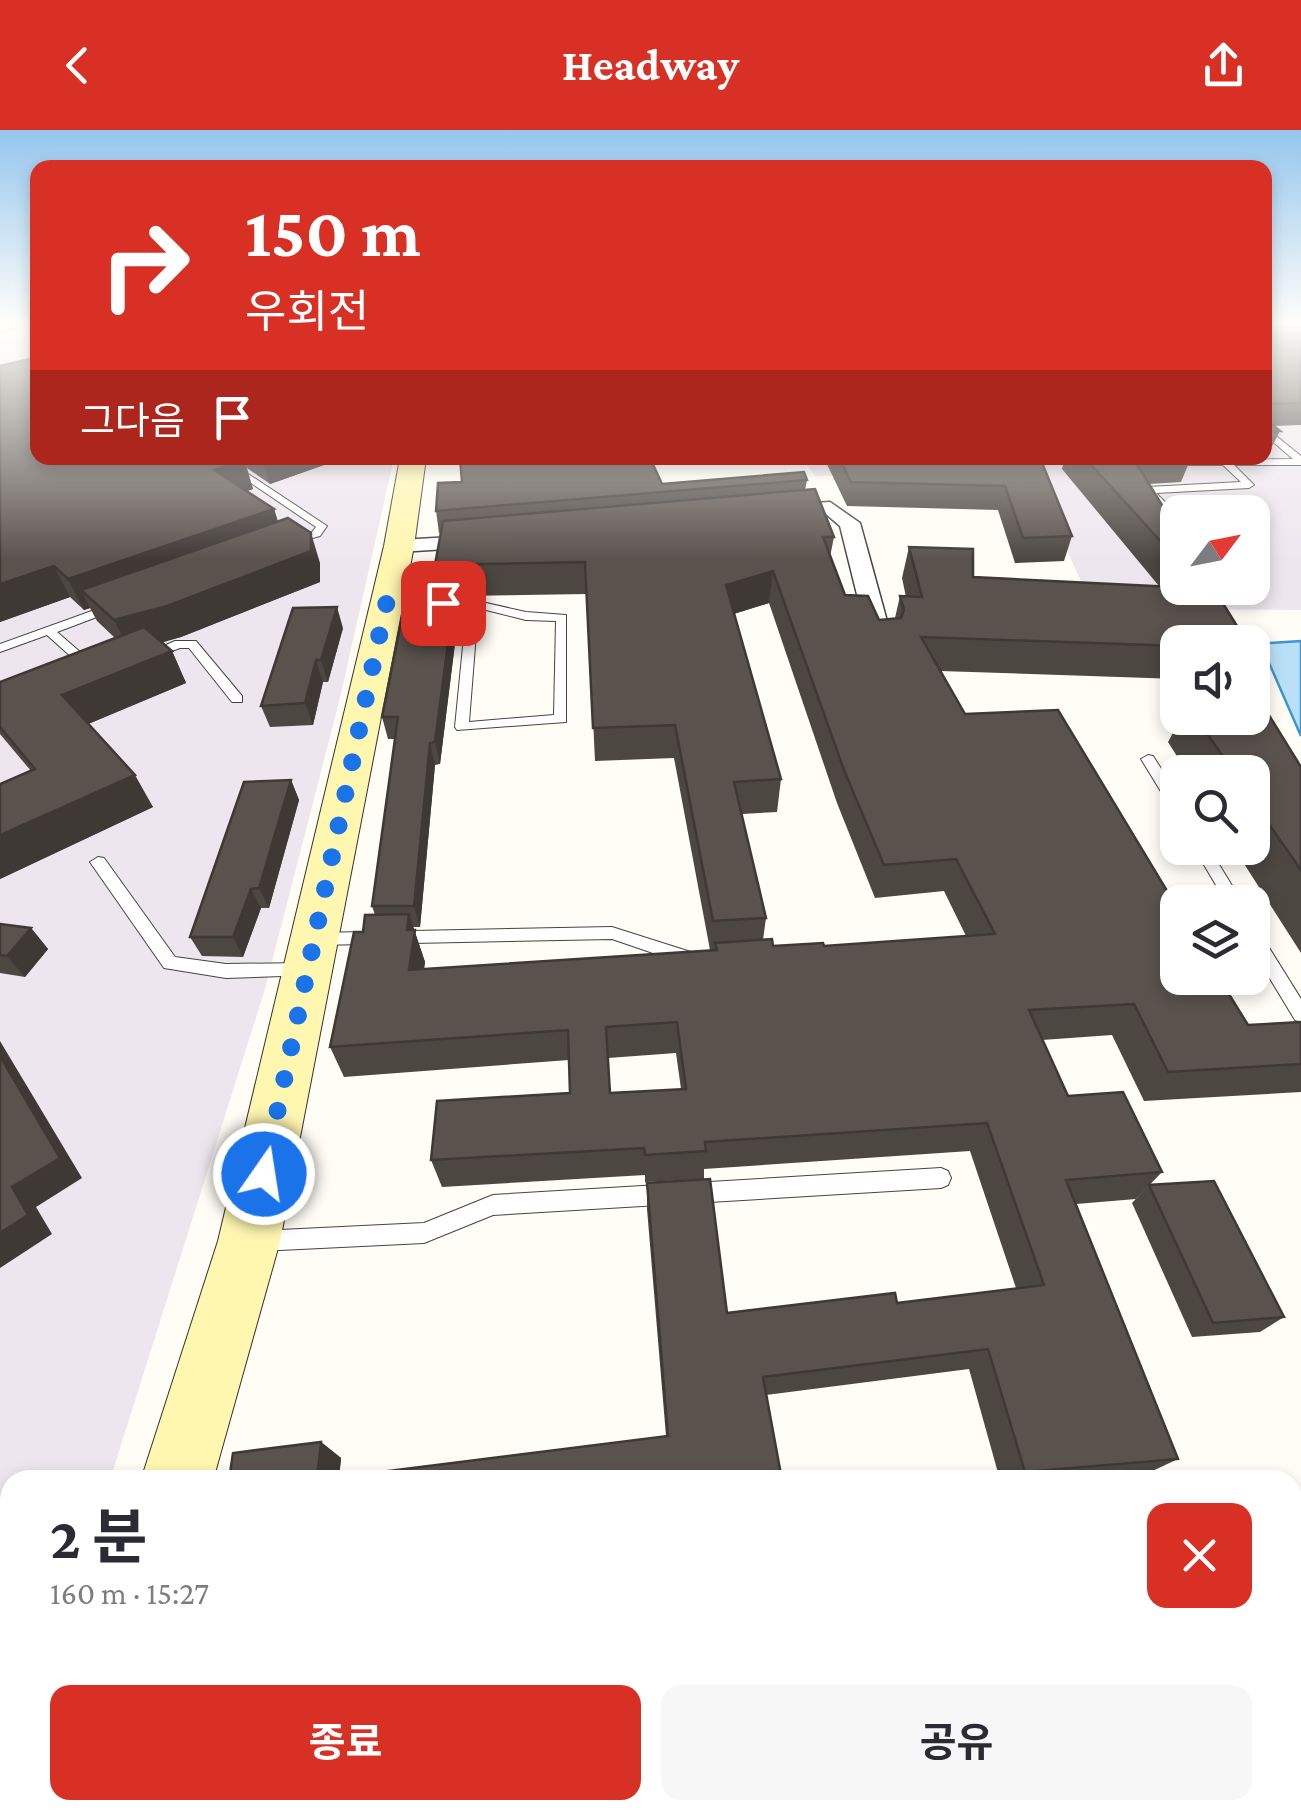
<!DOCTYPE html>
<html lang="ko">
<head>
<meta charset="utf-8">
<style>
  body { margin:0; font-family:"Crimson Pro","Noto Sans KR",serif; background:#f7f7f7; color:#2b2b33; height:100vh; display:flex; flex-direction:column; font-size:38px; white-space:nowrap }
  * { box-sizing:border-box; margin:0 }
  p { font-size:32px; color:#7c7c81 }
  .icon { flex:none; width:55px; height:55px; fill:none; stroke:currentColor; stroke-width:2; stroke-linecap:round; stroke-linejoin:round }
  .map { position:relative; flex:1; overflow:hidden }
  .sheet { position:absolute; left:0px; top:1340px; width:1302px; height:350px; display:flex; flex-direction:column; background:#fff; border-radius:30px 30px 0 0; box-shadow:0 5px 15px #0003 }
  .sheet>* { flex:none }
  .guide { position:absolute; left:30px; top:30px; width:1242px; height:305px; border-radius:20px; box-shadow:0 5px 15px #0003; background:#d93025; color:#fff; overflow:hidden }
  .needle { width:65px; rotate:58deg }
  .fabs { position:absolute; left:1160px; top:365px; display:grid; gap:20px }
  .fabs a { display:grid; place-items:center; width:110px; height:110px; border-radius:20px; background:#fff; box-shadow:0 5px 15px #0003; font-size:50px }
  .pin { position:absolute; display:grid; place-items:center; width:85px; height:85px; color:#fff; margin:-42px; border-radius:20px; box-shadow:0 5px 15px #0006 }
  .me { position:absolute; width:110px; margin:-55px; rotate:13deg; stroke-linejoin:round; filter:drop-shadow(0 0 8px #0008) }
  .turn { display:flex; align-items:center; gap:35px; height:210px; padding:0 50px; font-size:45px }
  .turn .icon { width:130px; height:130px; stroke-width:2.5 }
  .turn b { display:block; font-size:70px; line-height:85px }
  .then { display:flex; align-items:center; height:95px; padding:0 50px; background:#0003; gap:20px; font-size:38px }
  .round { display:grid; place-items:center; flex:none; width:105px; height:105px; border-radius:20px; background:#f7f7f7 }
  .summary { display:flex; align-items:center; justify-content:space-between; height:170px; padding:0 50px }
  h1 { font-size:60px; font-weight:700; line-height:75px }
  .primary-button { display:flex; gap:20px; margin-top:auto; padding:20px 50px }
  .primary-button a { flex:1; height:115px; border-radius:20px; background:#d93025; color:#fff; font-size:40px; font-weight:700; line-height:115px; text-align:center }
  .primary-button a+a { background:#f7f7f7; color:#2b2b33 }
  header { display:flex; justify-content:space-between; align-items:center; height:130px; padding:0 50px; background:#d93025; color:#fff; font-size:45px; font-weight:700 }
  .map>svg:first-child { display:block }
  .industrial { fill:#eee6ef; fill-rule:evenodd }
  .water { fill:#b9e0f7; stroke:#3f96cf; stroke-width:2.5 }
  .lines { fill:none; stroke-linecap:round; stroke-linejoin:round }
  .lane-casing { stroke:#444; stroke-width:2 }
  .street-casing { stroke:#444; stroke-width:3 }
  .secondary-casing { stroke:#333; stroke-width:2 }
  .lane { fill:#fff; fill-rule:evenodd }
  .street { fill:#fff; fill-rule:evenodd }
  .secondary { fill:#fff6b0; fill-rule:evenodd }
  .wall { fill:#4d4742; fill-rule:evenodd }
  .shaded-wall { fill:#3f3936 }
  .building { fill:#5a524d; stroke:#3f3936; stroke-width:2.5; fill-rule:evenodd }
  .route { stroke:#1a73e8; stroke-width:18; stroke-dasharray:0 32.4 }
</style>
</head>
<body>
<header><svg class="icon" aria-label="back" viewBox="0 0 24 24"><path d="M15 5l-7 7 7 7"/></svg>Headway<svg class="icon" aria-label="share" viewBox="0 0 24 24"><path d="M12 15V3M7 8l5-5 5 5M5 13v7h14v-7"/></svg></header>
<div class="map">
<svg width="1301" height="1690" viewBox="0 0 1301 1690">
  <rect width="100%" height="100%" fill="#fffdf5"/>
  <!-- industrial -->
  <g class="industrial">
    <path d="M 1265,194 L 1301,194 L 1301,480 L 1093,479 L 1048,377 L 888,343 L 815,346 L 802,328 L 1265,328 ZM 1178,382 L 1252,382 L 1252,458 L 1178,458 Z"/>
    <path d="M 37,203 L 38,328 L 394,328 L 340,568 L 265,859 L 110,1350 L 10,1350 L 10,1666 L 0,1690 L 0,212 Z"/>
  </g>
  <!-- water -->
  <path class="water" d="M 1301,511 L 1301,606 L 1263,519 L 1270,513 Z"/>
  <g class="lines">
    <defs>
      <g id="lane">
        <path d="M 1265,297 L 1301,326 L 1301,335 L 1234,335 L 1254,355 L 1249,358 L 1156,363 L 1178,385 L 1178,395 L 1143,360 L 1148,357 L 1241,352 L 1223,335 L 1166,335 L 1166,331 L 1169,330 L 1293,329 L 1265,305 Z"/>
        <path d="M 214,328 L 224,328 L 327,396 L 320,406 L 290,414 L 290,410 L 312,402 L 316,397 Z"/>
        <path d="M 1089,328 L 1093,330 L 1088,333 L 1019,334 L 1014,331 L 1019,328 Z"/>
        <path d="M 473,470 L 526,482 L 566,485 L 566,592 L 457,600 L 455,597 L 467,476 L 437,476 L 431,473 L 437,470 ZM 478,478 L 526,490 L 556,491 L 554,585 L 469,592 Z"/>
        <path d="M 114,473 L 120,477 L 118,479 L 57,502 L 94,534 L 94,540 L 86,540 L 47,505 L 0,522 L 0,514 Z"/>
        <path d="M 175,511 L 196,511 L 242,566 L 242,572 L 232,572 L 189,518 L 180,518 L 147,530 L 141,526 Z"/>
        <path d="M 1148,625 L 1153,626 L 1178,665 L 1178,683 L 1173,681 L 1141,629 Z"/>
        <path d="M 1194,718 L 1209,718 L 1242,772 L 1226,772 Z"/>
        <path d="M 98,727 L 104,728 L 175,827 L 226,834 L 304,833 L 310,835 L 313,840 L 310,845 L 226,848 L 164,838 L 90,732 Z"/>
        <path d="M 612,797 L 697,824 L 700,829 L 691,836 L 612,809 L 316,815 L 308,809 L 316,803 Z"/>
        <path d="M 1252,798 L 1258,800 L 1301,869 L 1301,892 L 1295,890 L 1252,819 Z"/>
        <path d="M 941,1038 L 948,1041 L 951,1048 L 948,1055 L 941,1058 L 493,1085 L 424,1113 L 259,1121 L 251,1118 L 248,1111 L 251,1104 L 259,1101 L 424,1093 L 493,1065 Z"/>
        <path d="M 1294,1605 L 1301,1608 L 1301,1651 L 1292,1647 Z"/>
        <path d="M 0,1651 L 10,1651 L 10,1680 L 13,1680 L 0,1681 Z"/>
        <path d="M 977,1680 L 1047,1680 L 1043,1690 L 973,1690 Z"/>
      </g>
      <g id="street">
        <path d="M 830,372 L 860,393 L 893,513 L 890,518 L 872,518 L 869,513 L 840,396 L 826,384 L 778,387 L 768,381 L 778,375 Z"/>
        <path d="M 487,405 L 495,406 L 498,411 L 495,416 L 399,422 L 388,416 L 399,410 Z"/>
      </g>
      <g id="secondary">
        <path d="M 0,194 L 22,194 L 0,203 Z"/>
        <path d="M 400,328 L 426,328 L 414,416 L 280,1111 L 213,1350 L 141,1350 L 218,1111 L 384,416 Z"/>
        <path d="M 34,1680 L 122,1680 L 119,1690 L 31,1690 Z"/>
      </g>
    </defs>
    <!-- lane casing -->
    <use href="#lane" class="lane-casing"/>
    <!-- street casing -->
    <use href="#street" class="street-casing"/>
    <!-- secondary casing -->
    <use href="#secondary" class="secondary-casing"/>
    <!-- lane -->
    <use href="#lane" class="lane"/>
    <!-- street -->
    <use href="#street" class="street"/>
    <!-- secondary -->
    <use href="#secondary" class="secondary"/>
  </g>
  <!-- wall -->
  <g class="wall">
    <path d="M 1265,194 L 1301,194 L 1301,295 L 1273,296 L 1280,301 L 1268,324 L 1265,324 Z"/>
    <path d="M 0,236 L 38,328 L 341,328 L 341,329 L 270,354 L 247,338 L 253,359 L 247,361 L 274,379 L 278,392 L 320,433 L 320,452 L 181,507 L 161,512 L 172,521 L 186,553 L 88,594 L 153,677 L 0,749 L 0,654 L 31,641 L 0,604 L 0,552 L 115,508 L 97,491 L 90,478 L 84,480 L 70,467 L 0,492 Z"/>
    <path d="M 824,328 L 1040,328 L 1072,406 L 1064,431 L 1015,433 L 998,380 L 847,376 Z"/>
    <path d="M 1065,328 L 1191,328 L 1181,352 L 1149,354 L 1178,401 L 1174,448 L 1161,456 L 1178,512 L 1178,549 L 940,541 L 965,584 L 1248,895 L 1301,892 L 1301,962 L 1144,971 L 1112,905 L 1042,910 L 1068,966 L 1162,1042 L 1136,1069 L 1076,1074 L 1178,1329 L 1146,1344 L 1074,1350 L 1000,1350 L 969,1239 L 766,1265 L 782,1350 L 229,1350 L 321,1312 L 341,1328 L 339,1347 L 666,1306 L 647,1079 L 647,1053 L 727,1183 L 897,1173 L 1016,1158 L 970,1021 L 704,1039 L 704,1049 L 645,1052 L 645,1045 L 442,1057 L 431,1030 L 570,963 L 569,930 L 344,947 L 330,917 L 363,802 L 375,785 L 372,776 L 395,609 L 388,609 L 382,587 L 440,461 L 435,435 L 441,403 L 439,403 L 436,381 L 462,352 L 662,354 L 807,350 L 805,360 L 834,407 L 830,427 L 845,465 L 879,490 L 895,488 L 900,466 L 906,467 L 902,448 L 909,417 L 973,447 L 1159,456 L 1062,339 ZM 587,464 L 595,631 L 674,628 L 710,820 L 424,839 L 425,832 L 413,797 L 420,797 L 435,635 L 440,634 L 459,481 L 457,466 ZM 769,473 L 837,673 L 875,768 L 944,761 L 966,806 L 824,816 L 773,816 L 763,810 L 766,788 L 742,684 L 777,682 L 781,649 L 734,484 ZM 676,923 L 681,959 L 610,963 L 608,928 Z"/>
    <path d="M 343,498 L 328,552 L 323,552 L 313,595 L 270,597 L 261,576 Z"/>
    <path d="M 1181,588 L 1252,588 L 1301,637 L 1301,823 L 1234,718 L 1252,718 L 1252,642 L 1187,642 L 1168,612 Z"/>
    <path d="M 291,650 L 299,670 L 269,778 L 261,778 L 243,827 L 202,826 L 190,807 Z"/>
    <path d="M 0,794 L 31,798 L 48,819 L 25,847 L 0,843 Z"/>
    <path d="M 1149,1055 L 1284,1187 L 1260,1202 L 1192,1207 L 1132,1073 Z"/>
  </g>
  <!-- shaded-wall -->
  <g class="shaded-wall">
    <path d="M 262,328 L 341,328 L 341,329 L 270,354 Z"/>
    <path d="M 244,331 L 253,359 L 224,369 L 214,340 Z"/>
    <path d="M 274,379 L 283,408 L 81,460 L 90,478 L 84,480 L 68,449 Z"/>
    <path d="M 311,403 L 320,433 L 320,452 L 181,507 L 130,522 L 114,490 Z"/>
    <path d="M 1178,424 L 1178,439 L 1174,448 L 1160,457 L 1174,426 Z"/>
    <path d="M 54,436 L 70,467 L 0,492 L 0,454 Z"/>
    <path d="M 773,441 L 769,473 L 723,487 L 726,455 Z"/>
    <path d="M 455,460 L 459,481 L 440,634 L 435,612 Z"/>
    <path d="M 337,477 L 343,498 L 328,552 L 321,530 Z"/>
    <path d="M 172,521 L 186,553 L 81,597 L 62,565 Z"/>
    <path d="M 316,530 L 323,552 L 313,595 L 305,573 Z"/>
    <path d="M 430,613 L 435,635 L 420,797 L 414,776 Z"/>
    <path d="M 135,645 L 153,677 L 0,749 L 0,705 Z"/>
    <path d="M 291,650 L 299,670 L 269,778 L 259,758 Z"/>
    <path d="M 251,759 L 261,778 L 243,827 L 233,807 Z"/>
    <path d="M 409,784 L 425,832 L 419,872 L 409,840 L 407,800 Z"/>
    <path d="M 31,798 L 48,819 L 25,847 L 7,826 Z"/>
    <path d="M 0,911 L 82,1048 L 36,1077 L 52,1104 L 0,1138 Z"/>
    <path d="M 321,1312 L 341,1328 L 339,1350 L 317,1350 Z"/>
  </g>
  <!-- building -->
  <g class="building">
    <path d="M 1265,194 L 1301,194 L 1301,273 L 1265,274 Z"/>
    <path d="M 38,227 L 38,328 L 239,328 L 244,331 L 214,340 L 274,379 L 68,449 L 54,436 L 0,454 L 0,236 Z"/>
    <path d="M 1265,289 L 1280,301 L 1265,301 Z"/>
    <path d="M 460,328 L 650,328 L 662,354 L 804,342 L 807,350 L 436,381 L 438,353 L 462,352 Z"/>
    <path d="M 839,328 L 1040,328 L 1072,406 L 1023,408 L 1005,356 L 851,352 Z"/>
    <path d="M 1085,328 L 1133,328 L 1178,401 L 1178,424 L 1174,426 Z"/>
    <path d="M 815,359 L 834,407 L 823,407 L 845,465 L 868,466 L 879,490 L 901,488 L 904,480 L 900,466 L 922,467 L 909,417 L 973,419 L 973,447 L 1214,459 L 1247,512 L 1178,512 L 1178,516 L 921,507 L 965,584 L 1058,580 L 1178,779 L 1178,848 L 1219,848 L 1248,895 L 1301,892 L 1301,934 L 1168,942 L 1134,874 L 1029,880 L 1068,966 L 1123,962 L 1162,1042 L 1066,1050 L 1178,1329 L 1025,1342 L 988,1219 L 763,1247 L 782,1350 L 317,1350 L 668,1306 L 647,1053 L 710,1049 L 727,1183 L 895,1163 L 897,1173 L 1044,1155 L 987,993 L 705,1012 L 706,1021 L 645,1025 L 644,1018 L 431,1030 L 437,971 L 570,963 L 568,900 L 330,917 L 354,802 L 363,802 L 365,785 L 409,784 L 407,800 L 415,800 L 409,840 L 717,820 L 715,813 L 772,809 L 773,816 L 823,813 L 824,816 L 995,804 L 956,729 L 884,735 L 844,640 L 773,441 L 726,455 L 781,649 L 734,652 L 766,788 L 713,791 L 675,595 L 593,598 L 585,432 L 435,435 L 443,391 ZM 677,892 L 686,959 L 610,963 L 606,897 Z"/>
    <path d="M 288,388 L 311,403 L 311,421 L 167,476 L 114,490 L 81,460 Z"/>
    <path d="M 455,460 L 435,612 L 430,613 L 414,776 L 372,776 L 398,587 L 382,587 L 407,462 Z"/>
    <path d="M 337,477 L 321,530 L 316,530 L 305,573 L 261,576 L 293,478 Z"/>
    <path d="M 144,497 L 172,521 L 62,565 L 135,645 L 0,705 L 0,654 L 35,639 L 0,597 L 0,552 Z"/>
    <path d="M 1252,574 L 1262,574 L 1301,637 L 1301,740 L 1252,670 L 1252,642 L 1234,642 L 1196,588 L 1252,588 Z"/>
    <path d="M 291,650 L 259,758 L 251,759 L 233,807 L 190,807 L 244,652 Z"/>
    <path d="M 0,794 L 31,798 L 7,826 L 0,825 Z"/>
    <path d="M 0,926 L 60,1028 L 12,1057 L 28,1085 L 0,1103 Z"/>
    <path d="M 1214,1051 L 1284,1187 L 1213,1193 L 1149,1055 Z"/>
    <path d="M 321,1312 L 317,1350 L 229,1350 L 233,1323 Z"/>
    <path d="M 1292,1499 L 1301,1518 L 1301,1543 L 1292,1544 Z"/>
    <path d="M 210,1680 L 509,1680 L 451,1690 L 209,1690 Z"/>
  </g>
  <!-- sky -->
  <linearGradient id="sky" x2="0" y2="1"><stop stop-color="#95c6ee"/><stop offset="0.45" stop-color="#fffefa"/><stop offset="1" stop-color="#fffefa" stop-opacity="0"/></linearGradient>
  <rect width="1301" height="431" fill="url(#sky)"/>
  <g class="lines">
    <!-- route -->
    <path class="route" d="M 264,1044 L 386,474 L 443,473"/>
  </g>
</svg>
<div class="fabs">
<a><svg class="needle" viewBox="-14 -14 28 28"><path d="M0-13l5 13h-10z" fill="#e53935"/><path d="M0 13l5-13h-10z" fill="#7c7c81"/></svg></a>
<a><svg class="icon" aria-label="sound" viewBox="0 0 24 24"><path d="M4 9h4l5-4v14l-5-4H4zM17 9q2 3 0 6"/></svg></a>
<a><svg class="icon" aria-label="search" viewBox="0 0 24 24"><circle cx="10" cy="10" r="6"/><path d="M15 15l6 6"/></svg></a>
<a><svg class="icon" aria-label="layers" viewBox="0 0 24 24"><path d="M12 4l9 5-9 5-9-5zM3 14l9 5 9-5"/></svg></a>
</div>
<div class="pin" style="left:443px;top:473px;background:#d93025"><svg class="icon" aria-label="arrive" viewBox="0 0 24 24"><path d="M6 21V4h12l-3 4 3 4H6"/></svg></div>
<svg class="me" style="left:264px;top:1044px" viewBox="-20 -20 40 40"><circle r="17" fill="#1a73e8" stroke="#fff" stroke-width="3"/><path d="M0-11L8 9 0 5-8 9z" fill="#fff"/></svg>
<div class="guide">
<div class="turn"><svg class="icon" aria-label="right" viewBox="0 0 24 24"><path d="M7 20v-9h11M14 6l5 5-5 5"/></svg><div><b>150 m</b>우회전</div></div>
<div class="then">그다음<svg class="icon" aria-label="arrive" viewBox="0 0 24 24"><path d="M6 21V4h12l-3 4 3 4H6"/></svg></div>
</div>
<section class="sheet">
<div class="summary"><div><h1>2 분</h1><p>160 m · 15:27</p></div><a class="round" style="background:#d93025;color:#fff"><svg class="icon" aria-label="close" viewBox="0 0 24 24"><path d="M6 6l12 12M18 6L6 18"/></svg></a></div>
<div class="primary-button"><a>종료</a><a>공유</a></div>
</section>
</div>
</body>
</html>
